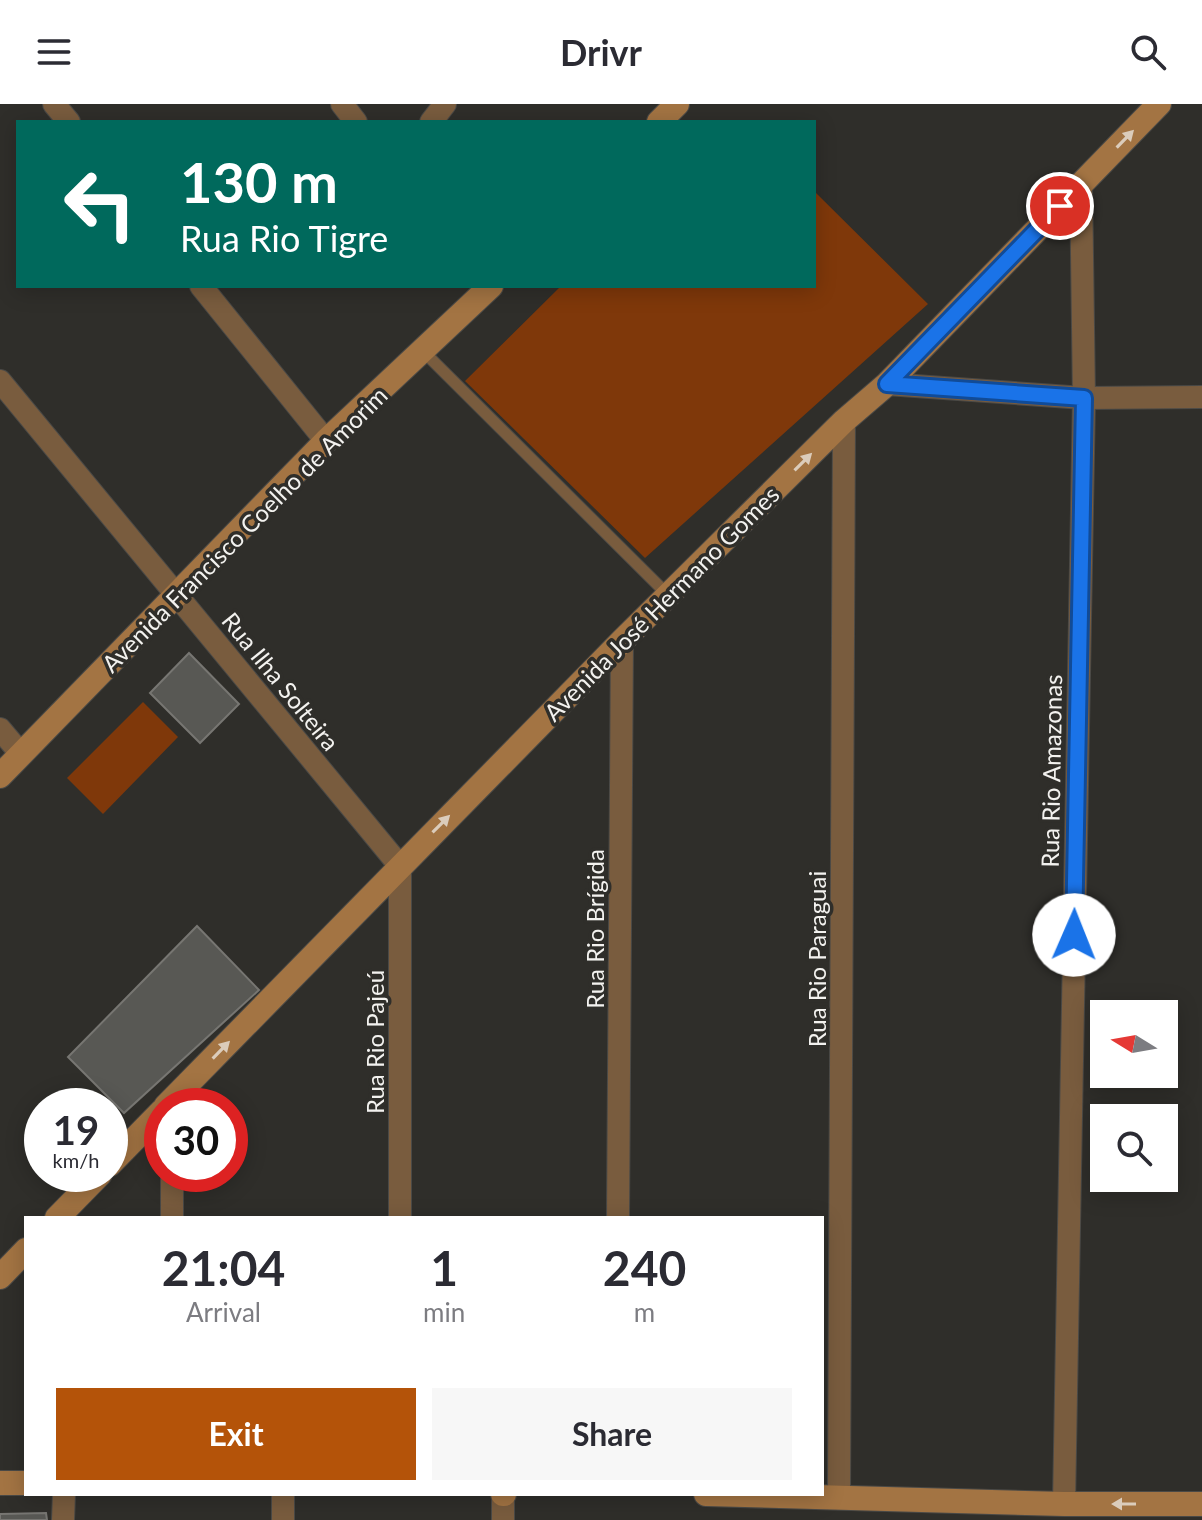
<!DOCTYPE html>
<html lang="en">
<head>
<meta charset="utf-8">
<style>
  body { margin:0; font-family:Lato,sans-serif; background:#f7f7f7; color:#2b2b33; height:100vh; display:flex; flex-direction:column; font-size:30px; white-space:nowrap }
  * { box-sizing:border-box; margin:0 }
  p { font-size:26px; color:#7c7c81 }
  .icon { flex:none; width:44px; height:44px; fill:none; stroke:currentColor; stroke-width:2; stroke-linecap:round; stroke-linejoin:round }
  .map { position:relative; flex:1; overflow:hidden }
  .panel { position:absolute; left:24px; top:1112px; width:800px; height:280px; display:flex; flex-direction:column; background:#fff; border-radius:0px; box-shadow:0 4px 20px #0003 }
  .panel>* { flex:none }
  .guide { position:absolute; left:16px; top:16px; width:800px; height:168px; border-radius:0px; box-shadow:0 4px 20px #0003; background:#00695c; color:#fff; overflow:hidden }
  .needle { width:52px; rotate:281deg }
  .controls { position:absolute; left:1090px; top:896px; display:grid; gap:16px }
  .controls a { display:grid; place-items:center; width:88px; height:88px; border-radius:0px; background:#fff; box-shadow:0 4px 20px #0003; font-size:40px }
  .speed { position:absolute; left:24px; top:984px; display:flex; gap:16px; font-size:40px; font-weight:700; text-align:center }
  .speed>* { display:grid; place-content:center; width:104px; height:104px; border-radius:50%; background:#fff; box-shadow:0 4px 20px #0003; line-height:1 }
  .speed small { font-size:20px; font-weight:400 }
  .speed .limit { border:12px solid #d22; background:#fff; color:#111 }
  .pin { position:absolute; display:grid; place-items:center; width:68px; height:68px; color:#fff; margin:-34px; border:4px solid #fff; border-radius:50%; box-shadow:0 2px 8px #0007 }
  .me { position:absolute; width:88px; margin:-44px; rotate:1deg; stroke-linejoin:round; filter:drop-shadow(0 0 6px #0008) }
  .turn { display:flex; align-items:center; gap:28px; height:168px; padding:0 32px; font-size:36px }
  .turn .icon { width:104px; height:104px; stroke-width:2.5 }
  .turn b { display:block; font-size:56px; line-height:68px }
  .eta { display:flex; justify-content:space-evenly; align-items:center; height:136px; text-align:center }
  .eta b { font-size:48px; font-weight:700; line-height:56px }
  .cta { display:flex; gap:16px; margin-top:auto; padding:16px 32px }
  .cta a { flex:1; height:92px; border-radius:0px; background:#b45309; color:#fff; font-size:32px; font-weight:700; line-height:92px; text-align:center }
  .cta a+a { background:#f7f7f7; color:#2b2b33 }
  header { display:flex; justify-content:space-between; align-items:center; height:104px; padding:0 32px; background:#fff; font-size:36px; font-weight:700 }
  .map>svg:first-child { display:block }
  .green { fill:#7f380a }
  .building { fill:#585854; stroke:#777672; stroke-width:2 }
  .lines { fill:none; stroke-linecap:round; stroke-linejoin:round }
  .lane-casing { stroke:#4a4946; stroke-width:13 }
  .street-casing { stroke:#4a4946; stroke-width:24 }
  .secondary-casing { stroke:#4a4946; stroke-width:26 }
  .lane { stroke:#795c3e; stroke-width:11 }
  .street { stroke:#795c3e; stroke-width:22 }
  .secondary { stroke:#a37443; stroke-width:24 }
  .oneway { fill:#dbccbb }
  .route-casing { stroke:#114b97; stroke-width:20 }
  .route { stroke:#1a73e8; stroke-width:14 }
  .labels { text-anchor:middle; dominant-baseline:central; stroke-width:7; stroke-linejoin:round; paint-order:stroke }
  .street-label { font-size:24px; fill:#f3f2ef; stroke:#2f2e2a }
</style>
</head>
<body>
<header><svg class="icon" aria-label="menu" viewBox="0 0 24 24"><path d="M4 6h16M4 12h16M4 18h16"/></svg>Drivr<svg class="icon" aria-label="search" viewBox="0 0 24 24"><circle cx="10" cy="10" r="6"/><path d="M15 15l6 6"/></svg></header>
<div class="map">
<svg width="1202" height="1416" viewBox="0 0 1202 1416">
  <rect width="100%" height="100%" fill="#2f2e2a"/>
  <!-- green -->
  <g class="green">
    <path d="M 814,87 L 928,200 L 645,454 L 465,277 L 561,182 L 814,182 Z"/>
    <path d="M 143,598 L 178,633 L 103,710 L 67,674 Z"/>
  </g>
  <!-- building -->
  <g class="building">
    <path d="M 189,549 L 239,600 L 200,639 L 150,589 Z"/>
    <path d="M 197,822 L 259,886 L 124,1009 L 68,953 Z"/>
    <path d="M 46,1409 L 47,1416 L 0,1416 L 0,1410 Z"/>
  </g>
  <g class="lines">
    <defs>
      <path id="lane" d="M 423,247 L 668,491"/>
      <g id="street">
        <path d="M 54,0 L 69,18"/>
        <path d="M 342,0 L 356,18"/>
        <path d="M 431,18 L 445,0"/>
        <path d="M 201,182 L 326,337"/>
        <path d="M 0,277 L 400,762 L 400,1114"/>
        <path d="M 887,280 L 1084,294 L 1202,293"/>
        <path d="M 0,625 L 21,650"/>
        <path d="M 172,1114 L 172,1070"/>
        <path d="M 618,1114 L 622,537"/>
        <path d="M 839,1394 L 844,317"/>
        <path d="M 1064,1400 L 1084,294 L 1081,79"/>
        <path d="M 63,1416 L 64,1390"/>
        <path d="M 283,1416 L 283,1390"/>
        <path d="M 503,1416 L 503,1390"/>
      </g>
      <g id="secondary">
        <path d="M 659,18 L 677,0"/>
        <path d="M 0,672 L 326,337 L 491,182"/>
        <path d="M 166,1002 L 622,537 L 844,317 L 887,280 L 1159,0"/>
        <path d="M 110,1060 L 162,1007"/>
        <path d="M 57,1114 L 100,1070"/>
        <path d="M 0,1173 L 26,1146"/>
        <path d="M 0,1379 L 26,1379"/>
        <path d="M 503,1390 L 504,1390"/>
        <path d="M 706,1390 L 1064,1400 L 1202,1400"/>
      </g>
    </defs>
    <!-- lane casing -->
    <use href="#lane" class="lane-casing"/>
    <!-- street casing -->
    <use href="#street" class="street-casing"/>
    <!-- secondary casing -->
    <use href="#secondary" class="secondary-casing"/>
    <!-- lane -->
    <use href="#lane" class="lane"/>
    <!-- street -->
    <use href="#street" class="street"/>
    <!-- secondary -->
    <use href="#secondary" class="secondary"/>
  </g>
  <!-- one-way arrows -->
  <defs><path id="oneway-solid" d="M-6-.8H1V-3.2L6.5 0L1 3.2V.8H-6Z" transform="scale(2)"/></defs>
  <g class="oneway">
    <use href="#oneway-solid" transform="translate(1125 35) rotate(-46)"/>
    <use href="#oneway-solid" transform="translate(803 358) rotate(-45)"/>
    <use href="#oneway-solid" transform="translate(441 720) rotate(-45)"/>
    <use href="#oneway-solid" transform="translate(221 946) rotate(-46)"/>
    <use href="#oneway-solid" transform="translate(1124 1400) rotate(180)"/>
  </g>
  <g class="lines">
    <defs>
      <path id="route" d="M 1060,102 L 887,280 L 1084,294 L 1074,831"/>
    </defs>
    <!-- route casing -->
    <use href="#route" class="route-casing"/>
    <!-- route -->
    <use href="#route" class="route"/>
  </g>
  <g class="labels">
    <!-- street labels -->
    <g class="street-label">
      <text transform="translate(244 425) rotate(-45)">Avenida Francisco Coelho de Amorim</text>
      <text transform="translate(661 499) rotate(-45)">Avenida José Hermano Gomes</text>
      <text transform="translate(281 577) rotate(51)">Rua Ilha Solteira</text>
      <text transform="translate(1051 667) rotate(-89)">Rua Rio Amazonas</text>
      <text transform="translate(594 825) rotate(-90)">Rua Rio Brígida</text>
      <text transform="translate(816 855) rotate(-90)">Rua Rio Paraguai</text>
      <text transform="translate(374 938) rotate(-90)">Rua Rio Pajeú</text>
    </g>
  </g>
</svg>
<div class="controls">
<a><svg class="needle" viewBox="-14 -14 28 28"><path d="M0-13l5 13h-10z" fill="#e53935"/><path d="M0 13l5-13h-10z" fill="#7c7c81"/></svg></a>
<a><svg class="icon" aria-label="search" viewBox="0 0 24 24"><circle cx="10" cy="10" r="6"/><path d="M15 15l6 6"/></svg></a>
</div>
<div class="speed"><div>19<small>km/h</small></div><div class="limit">30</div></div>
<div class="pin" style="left:1060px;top:102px;background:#d93025"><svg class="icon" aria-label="arrive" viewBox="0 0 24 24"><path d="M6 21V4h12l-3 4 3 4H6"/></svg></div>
<svg class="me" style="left:1074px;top:831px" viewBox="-20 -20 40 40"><circle r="19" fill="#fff"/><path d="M0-13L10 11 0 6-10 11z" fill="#1a73e8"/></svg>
<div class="guide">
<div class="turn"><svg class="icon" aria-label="left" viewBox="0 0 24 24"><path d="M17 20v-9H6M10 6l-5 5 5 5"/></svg><div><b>130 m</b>Rua Rio Tigre</div></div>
</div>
<section class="panel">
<div class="eta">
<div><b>21:04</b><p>Arrival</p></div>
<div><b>1</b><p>min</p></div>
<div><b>240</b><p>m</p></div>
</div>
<div class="cta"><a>Exit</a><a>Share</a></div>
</section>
</div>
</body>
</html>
